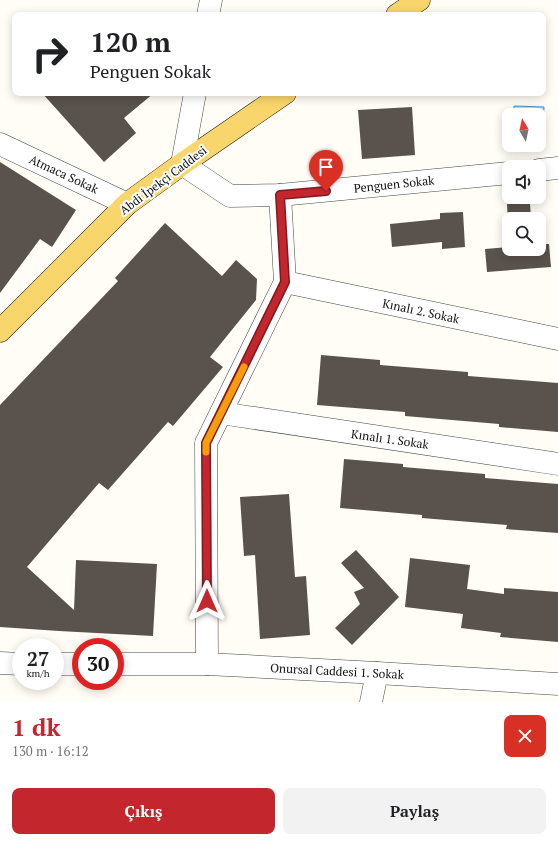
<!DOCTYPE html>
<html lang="tr">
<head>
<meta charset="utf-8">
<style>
  body { margin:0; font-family:"PT Serif",serif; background:#f2f2f2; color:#202124; height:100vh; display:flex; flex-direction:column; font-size:15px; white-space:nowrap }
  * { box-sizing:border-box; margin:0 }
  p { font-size:13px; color:#757577 }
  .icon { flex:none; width:22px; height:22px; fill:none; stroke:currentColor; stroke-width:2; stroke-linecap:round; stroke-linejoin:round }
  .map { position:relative; height:702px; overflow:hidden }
  .side { display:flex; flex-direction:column; background:#fff; flex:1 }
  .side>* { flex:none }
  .hud { position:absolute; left:12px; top:12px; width:534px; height:84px; border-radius:8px; box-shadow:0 2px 10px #0003; background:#fff; color:#202124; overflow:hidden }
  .needle { width:26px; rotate:351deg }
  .tools { position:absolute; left:502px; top:108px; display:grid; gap:8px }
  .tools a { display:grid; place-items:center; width:44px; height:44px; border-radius:8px; background:#fff; box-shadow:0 2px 10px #0003; font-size:20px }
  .speed { position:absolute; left:12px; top:638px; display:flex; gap:8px; font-size:20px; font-weight:700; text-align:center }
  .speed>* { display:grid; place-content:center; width:52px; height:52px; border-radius:50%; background:#fff; box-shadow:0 2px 10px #0003; line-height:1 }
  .speed small { font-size:10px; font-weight:400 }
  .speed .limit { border:6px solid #d22; background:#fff; color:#111 }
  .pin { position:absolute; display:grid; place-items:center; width:34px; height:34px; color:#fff; margin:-41px -17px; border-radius:50% 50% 50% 0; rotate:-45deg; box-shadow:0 0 4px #0007 }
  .pin .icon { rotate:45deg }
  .me { position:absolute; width:44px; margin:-22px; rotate:0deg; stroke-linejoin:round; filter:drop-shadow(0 0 3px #0008) }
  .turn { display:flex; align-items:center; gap:14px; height:84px; padding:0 12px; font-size:18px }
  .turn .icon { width:52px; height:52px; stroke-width:2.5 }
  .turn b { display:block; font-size:28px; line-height:34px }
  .round { display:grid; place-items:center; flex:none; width:42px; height:42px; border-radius:8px; background:#f2f2f2 }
  .summary { display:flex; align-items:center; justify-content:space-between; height:68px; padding:0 12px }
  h1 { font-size:24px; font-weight:700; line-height:30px; color:#c4262e }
  .primary-button { display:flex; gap:8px; margin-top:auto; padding:8px 12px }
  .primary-button a { flex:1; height:46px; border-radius:8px; background:#c4262e; color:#fff; font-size:16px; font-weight:700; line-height:46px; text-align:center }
  .primary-button a+a { background:#f2f2f2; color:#202124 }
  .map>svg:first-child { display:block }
  .water { fill:#b9e0f7; stroke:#3f96cf }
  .building { fill:#5a524d }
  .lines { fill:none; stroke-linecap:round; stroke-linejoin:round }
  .minor-casing { stroke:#444; stroke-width:23 }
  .tertiary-casing { stroke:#444; stroke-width:23 }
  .primary-casing { stroke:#222; stroke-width:23 }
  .minor { stroke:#fff; stroke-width:22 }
  .tertiary { stroke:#fff; stroke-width:22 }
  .primary { stroke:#f9d66b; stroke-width:22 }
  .route-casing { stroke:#7f191e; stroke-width:10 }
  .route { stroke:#c4262e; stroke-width:7 }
  .slow { stroke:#f59e0b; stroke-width:7 }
  .labels { text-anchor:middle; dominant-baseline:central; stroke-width:4; stroke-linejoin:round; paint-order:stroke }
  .street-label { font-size:12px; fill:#111; stroke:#fff }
</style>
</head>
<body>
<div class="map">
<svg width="558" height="702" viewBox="0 0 558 702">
  <rect width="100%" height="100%" fill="#fffdf5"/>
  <!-- water -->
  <path class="water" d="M 514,106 L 544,107 L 543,123 L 539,123 L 539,115 L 514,115 Z"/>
  <!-- building -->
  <g class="building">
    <path d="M 42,93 L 154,93 L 124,118 L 136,133 L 104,162 Z"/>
    <path d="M 412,107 L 415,155 L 362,159 L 358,110 Z"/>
    <path d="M 0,162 L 76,210 L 52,247 L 40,239 L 0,293 Z"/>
    <path d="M 530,203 L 531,219 L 509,219 L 509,245 L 507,204 Z"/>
    <path d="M 463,212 L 465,247 L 442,249 L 442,242 L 392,247 L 390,224 L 440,219 L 440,213 Z"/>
    <path d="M 165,223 L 222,276 L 236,260 L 257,279 L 256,300 L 210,357 L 223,367 L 173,426 L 168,422 L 108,490 L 99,483 L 27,567 L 74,610 L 76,560 L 157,564 L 153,636 L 59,631 L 0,627 L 0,405 L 118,281 L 115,278 Z"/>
    <path d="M 539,244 L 549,244 L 551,267 L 487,272 L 485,249 L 509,247 L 509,249 L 539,249 Z"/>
    <path d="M 321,355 L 380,360 L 380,365 L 468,372 L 468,376 L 558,383 L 558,432 L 499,427 L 499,424 L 405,416 L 405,412 L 317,405 Z"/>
    <path d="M 344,459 L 403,464 L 403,467 L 485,474 L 485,478 L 558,484 L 558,533 L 506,529 L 507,525 L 422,518 L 422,515 L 340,508 Z"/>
    <path d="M 289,494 L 295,577 L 306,576 L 310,635 L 260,639 L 255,555 L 244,556 L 240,497 Z"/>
    <path d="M 356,550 L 399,597 L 352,645 L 335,628 L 360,604 L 354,592 L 364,588 L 341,563 Z"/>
    <path d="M 410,558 L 470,565 L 467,589 L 504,594 L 504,588 L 558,592 L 558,642 L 500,637 L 501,633 L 461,628 L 463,614 L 405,607 Z"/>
  </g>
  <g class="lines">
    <defs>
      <g id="minor">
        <path d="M 208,15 L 211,0"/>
        <path d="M 195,93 L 182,164 L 230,196 L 280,195 L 509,173"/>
        <path d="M 0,144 L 127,204"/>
        <path d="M 539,170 L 558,168"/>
        <path d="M 285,282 L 558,339"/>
        <path d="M 221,413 L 558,464"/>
        <path d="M 207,664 L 206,443 L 285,282 L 280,195"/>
        <path d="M 371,702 L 377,673"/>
      </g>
      <g id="tertiary">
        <path d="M 0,663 L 21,664"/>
        <path d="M 55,664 L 81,664"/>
        <path d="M 115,664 L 207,664 L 377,673 L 558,684"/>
      </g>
      <g id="primary">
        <path d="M 397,15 L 419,0"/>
        <path d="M 0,331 L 127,204 L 182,164 L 285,93"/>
      </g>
    </defs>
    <!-- minor casing -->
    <use href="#minor" class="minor-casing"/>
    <!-- tertiary casing -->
    <use href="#tertiary" class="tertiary-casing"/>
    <!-- primary casing -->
    <use href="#primary" class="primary-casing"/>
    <!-- minor -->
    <use href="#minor" class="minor"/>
    <!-- tertiary -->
    <use href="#tertiary" class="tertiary"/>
    <!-- primary -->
    <use href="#primary" class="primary"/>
  </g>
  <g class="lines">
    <defs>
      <path id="route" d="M 207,601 L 206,443 L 285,282 L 280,195 L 326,191"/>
    </defs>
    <!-- route casing -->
    <use href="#route" class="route-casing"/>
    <!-- route -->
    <use href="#route" class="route"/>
    <!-- slow -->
    <path class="slow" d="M 206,452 L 206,443 L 244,367"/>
  </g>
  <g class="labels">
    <!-- street labels -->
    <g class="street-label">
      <text transform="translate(64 174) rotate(25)">Atmaca Sokak</text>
      <text transform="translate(163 180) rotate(-37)">Abdi İpekçi Caddesi</text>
      <text transform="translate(394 184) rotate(-6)">Penguen Sokak</text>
      <text transform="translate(421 311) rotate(12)">Kınalı 2. Sokak</text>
      <text transform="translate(390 439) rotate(8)">Kınalı 1. Sokak</text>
      <text transform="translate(337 671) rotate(3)">Onursal Caddesi 1. Sokak</text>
    </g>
  </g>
</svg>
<div class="tools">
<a><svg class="needle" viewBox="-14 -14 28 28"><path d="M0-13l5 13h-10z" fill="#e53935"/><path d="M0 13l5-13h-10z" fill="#757577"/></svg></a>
<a><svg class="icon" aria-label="sound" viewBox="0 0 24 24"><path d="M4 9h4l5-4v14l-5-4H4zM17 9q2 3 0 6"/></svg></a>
<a><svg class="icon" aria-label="search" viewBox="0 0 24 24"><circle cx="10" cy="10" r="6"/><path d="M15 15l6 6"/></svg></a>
</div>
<div class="speed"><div>27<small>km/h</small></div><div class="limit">30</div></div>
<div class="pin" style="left:326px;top:191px;background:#d93025"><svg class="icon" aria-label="arrive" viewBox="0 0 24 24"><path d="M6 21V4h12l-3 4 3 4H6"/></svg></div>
<svg class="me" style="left:207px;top:601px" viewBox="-20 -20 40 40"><path d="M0-17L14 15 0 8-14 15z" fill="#c4262e" stroke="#fff" stroke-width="4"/></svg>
<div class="hud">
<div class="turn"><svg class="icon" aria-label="right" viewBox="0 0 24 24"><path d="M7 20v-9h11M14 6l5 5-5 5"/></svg><div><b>120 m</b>Penguen Sokak</div></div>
</div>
</div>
<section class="side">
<div class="summary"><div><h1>1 dk</h1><p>130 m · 16:12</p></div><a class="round" style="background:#d93025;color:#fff"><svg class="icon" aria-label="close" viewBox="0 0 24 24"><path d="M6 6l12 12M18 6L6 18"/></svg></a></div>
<div class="primary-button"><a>Çıkış</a><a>Paylaş</a></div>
</section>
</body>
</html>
